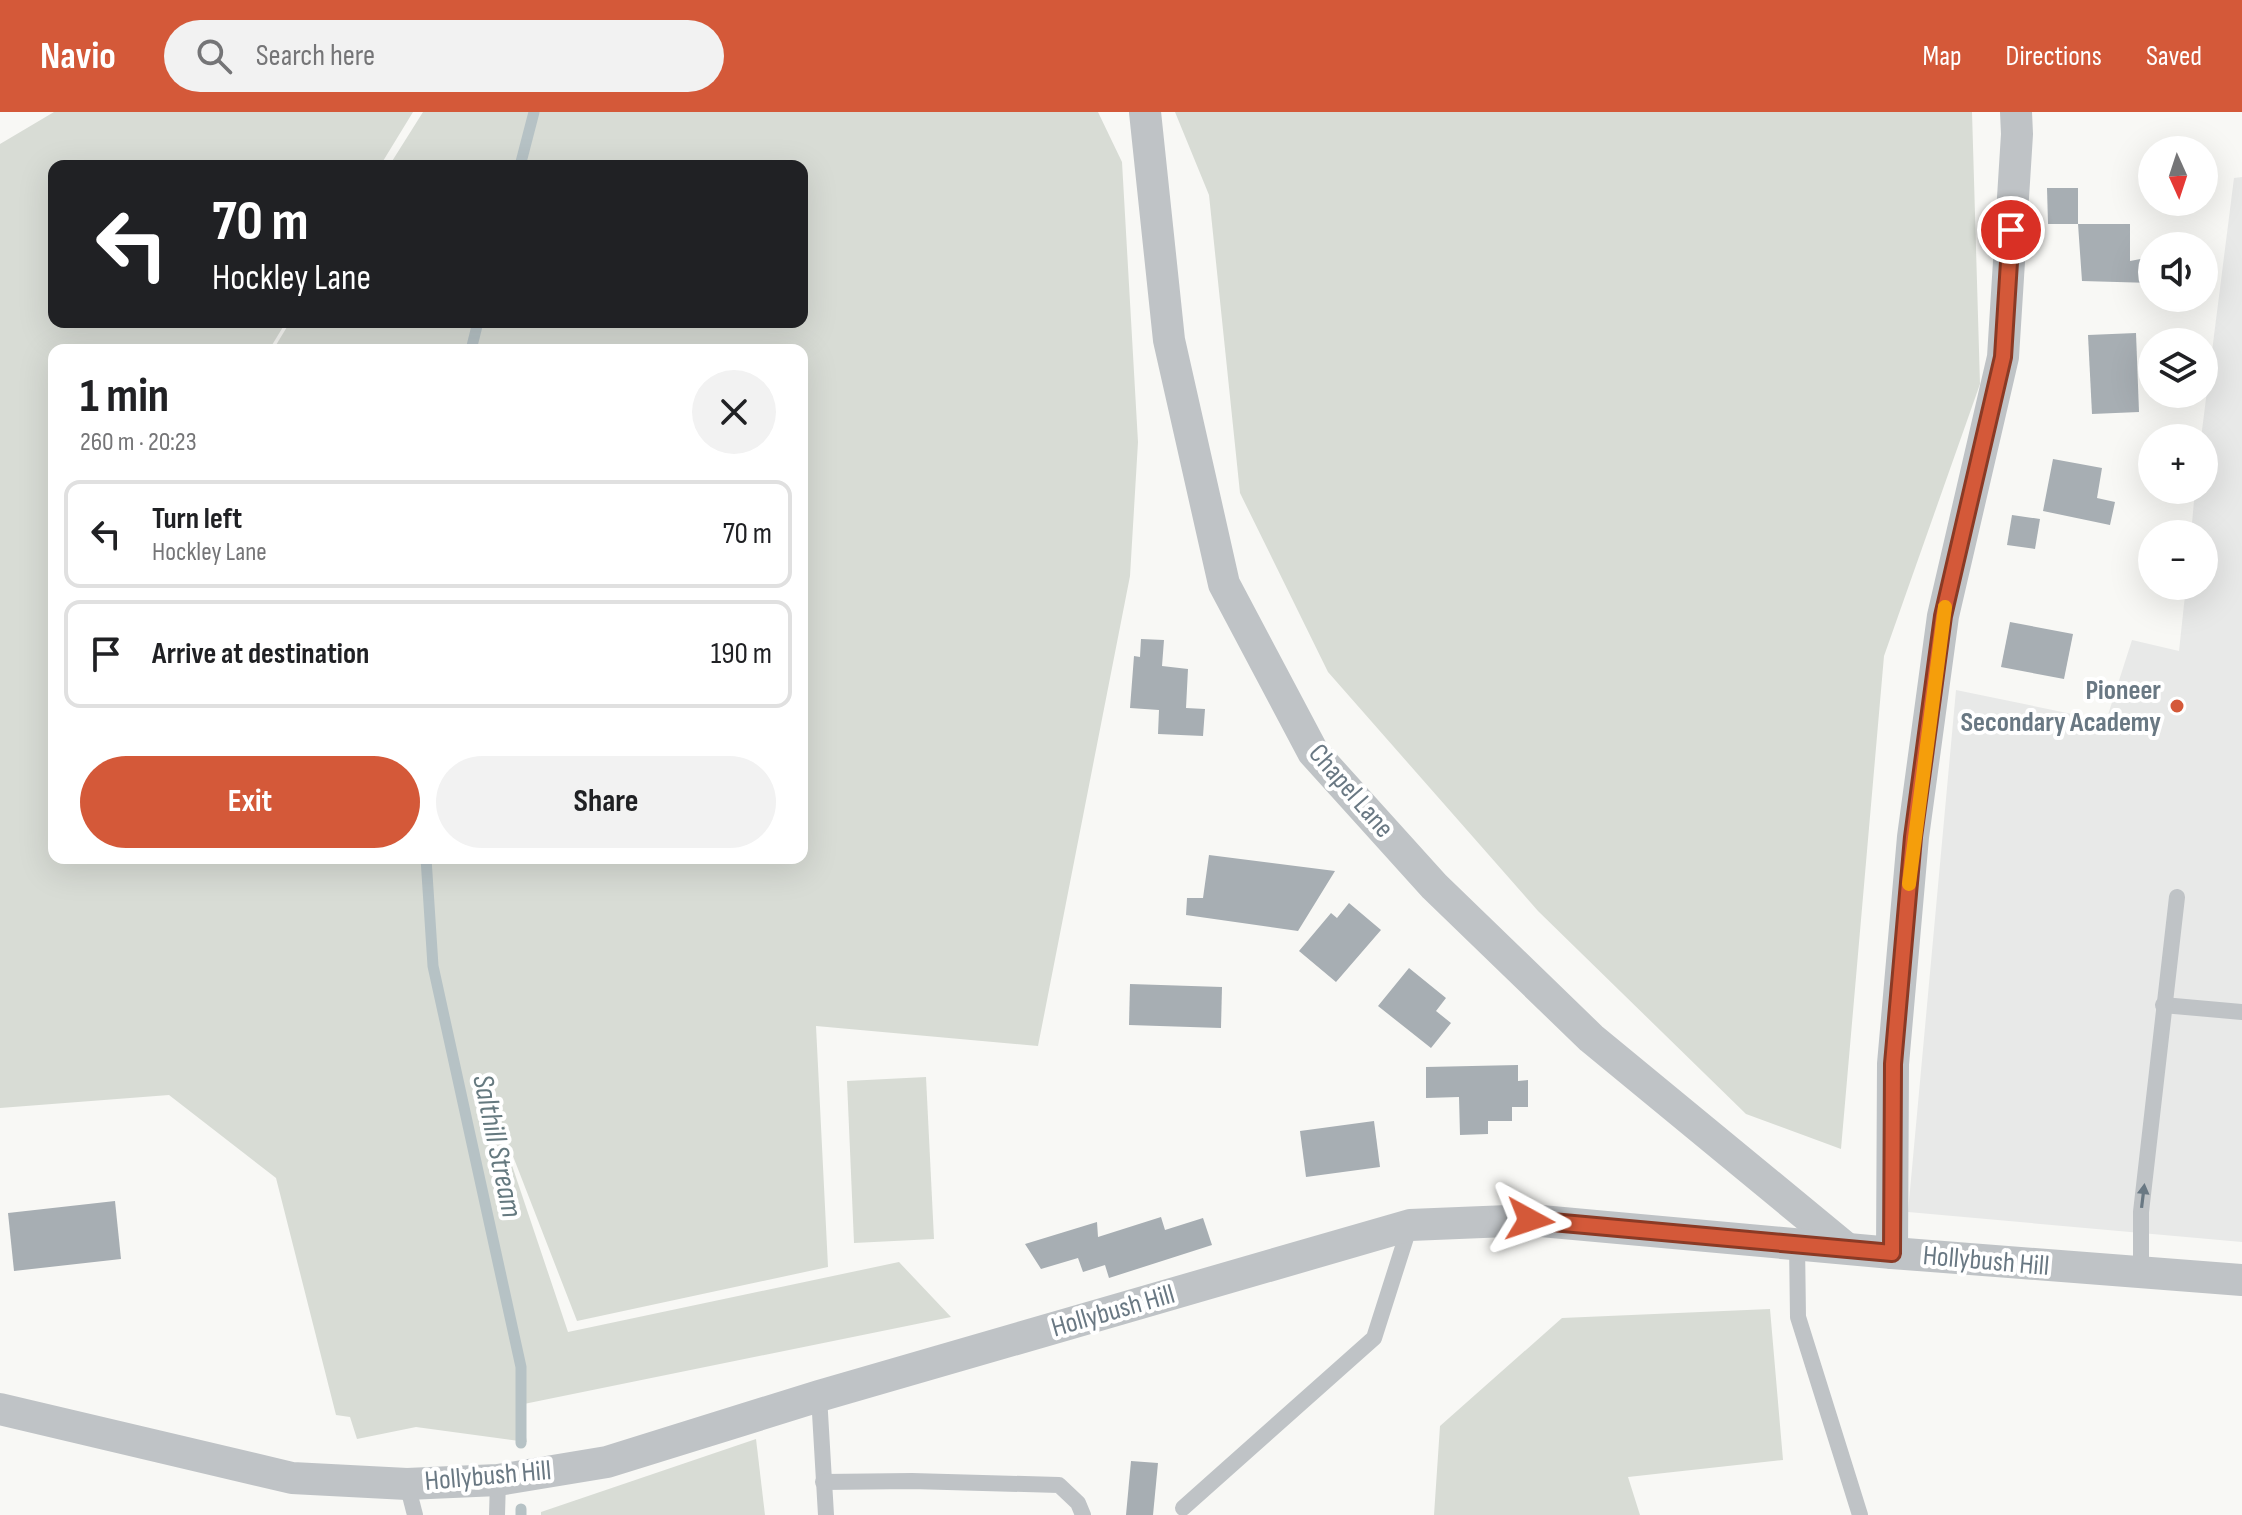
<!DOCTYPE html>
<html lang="en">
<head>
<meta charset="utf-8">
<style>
  body { margin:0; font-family:"Sofia Sans Condensed",sans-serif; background:#f2f2f2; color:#202124; height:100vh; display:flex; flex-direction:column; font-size:30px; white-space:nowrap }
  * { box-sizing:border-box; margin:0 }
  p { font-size:26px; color:#757577 }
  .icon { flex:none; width:44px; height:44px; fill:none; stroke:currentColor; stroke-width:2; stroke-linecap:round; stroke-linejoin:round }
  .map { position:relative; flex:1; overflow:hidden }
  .drawer { position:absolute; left:48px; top:232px; width:760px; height:520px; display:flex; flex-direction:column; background:#fff; border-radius:16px; box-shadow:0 8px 32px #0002 }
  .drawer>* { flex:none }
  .banner { position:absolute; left:48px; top:48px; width:760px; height:168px; border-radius:16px; box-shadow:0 8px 32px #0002; background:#202124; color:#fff; overflow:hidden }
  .needle { width:52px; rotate:177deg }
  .buttons { position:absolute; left:2138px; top:24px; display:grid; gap:16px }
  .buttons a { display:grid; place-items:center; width:80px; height:80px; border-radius:50%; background:#fff; box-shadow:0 8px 32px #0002; font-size:40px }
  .pin { position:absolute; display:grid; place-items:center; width:68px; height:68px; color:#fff; margin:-34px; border:4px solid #fff; border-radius:50%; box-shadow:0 2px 8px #0007 }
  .me { position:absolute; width:88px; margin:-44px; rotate:95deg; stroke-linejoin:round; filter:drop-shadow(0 0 6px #0008) }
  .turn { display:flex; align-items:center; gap:28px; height:168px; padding:0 32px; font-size:36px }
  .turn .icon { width:104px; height:104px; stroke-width:2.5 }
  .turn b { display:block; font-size:56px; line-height:68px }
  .round { display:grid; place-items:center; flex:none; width:84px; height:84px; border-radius:42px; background:#f2f2f2 }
  .headline { display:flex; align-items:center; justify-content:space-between; height:136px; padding:0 32px }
  h1 { font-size:48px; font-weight:700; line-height:60px }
  .action { display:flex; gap:16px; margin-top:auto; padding:16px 32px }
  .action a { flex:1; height:92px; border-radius:48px; background:#d45939; color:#fff; font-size:32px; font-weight:700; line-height:92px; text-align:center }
  .action a+a { background:#f2f2f2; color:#202124 }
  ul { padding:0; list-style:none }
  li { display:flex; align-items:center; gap:24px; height:108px; margin:0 16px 12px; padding:0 16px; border:4px solid #e0e0e0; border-radius:16px }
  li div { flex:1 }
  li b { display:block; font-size:30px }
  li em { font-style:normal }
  header { display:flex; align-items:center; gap:48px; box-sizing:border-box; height:112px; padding:0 40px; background:#d45939; color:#fff }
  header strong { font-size:38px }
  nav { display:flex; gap:44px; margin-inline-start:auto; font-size:28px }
  .search { width:560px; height:72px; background:#f2f2f2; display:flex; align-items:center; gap:20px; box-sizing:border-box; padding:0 28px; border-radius:44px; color:#757577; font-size:30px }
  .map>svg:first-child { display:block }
  .built { fill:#e8e9e8 }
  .green { fill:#d8dcd5 }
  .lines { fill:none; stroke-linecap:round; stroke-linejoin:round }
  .stream { stroke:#b6c2c5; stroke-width:11 }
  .building { fill:#a7aeb3 }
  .service { stroke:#bfc3c6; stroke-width:16 }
  .minor { stroke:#bfc3c6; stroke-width:32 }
  .oneway { fill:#697883 }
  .route-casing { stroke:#8a3a25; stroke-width:20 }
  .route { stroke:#d45939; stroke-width:14 }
  .slow { stroke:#f59e0b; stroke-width:14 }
  .poi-dot { fill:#d45939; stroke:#fff; stroke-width:3 }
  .labels { text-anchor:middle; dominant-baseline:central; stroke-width:8; stroke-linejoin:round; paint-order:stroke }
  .poi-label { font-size:28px; font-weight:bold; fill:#697883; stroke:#fff; text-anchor:end }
  .street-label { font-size:28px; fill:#697883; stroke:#fff }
  .water-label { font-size:30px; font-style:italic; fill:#65797f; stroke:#fff }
</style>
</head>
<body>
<header>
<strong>Navio</strong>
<div class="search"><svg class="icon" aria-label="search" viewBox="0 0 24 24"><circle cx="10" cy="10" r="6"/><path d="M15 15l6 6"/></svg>Search here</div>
<nav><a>Map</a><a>Directions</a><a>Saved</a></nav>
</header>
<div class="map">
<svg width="2242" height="1403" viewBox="0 0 2242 1403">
  <rect width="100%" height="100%" fill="#f8f8f5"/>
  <!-- built -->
  <path class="built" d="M 2242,65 L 2242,1130 L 1908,1100 L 1956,578 L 2106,609 L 2132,528 L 2179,539 L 2186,474 L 2204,474 L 2204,422 L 2191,422 L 2195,378 L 2204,378 L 2204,326 L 2201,326 L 2234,66 Z"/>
  <!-- green -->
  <g class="green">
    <path d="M 54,0 L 413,0 L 380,54 L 54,54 L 54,210 L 286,210 L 269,238 L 54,238 L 54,746 L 802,746 L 802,238 L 273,238 L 290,210 L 802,210 L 802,54 L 389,54 L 423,0 L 1098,0 L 1122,50 L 1138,330 L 1130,464 L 1038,934 L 816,914 L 828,1155 L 577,1209 L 483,967 L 568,1220 L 899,1150 L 951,1205 L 519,1293 L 527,1330 L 416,1315 L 357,1327 L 350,1305 L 336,1303 L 276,1066 L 169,983 L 0,996 L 0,32 Z"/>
    <path d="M 1175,0 L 1972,0 L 1980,272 L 1884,544 L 1841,1037 L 1746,1002 L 1538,799 L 1328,560 L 1240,381 L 1209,83 Z"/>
    <path d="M 926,965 L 934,1127 L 854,1131 L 847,969 Z"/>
    <path d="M 1770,1197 L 1783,1348 L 1628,1365 L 1640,1403 L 1434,1403 L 1440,1314 L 1562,1206 Z"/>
    <path d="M 756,1327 L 765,1403 L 541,1403 L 541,1400 Z"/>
  </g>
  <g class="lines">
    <!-- stream -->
    <g class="stream">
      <path d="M 520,54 L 534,0"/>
      <path d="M 471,238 L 478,210"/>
      <path d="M 426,746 L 433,854 L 521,1255 L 521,1331"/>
      <path d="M 521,1403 L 521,1397"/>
    </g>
  </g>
  <!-- building -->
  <g class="building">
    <path d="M 2047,76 L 2078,76 L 2078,112 L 2048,112 Z"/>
    <path d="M 2078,112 L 2130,112 L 2130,149 L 2151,145 L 2152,171 L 2082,169 Z"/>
    <path d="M 2136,221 L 2139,300 L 2092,302 L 2088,223 Z"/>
    <path d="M 2053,347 L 2102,356 L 2097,386 L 2115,390 L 2110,413 L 2043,399 Z"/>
    <path d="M 2012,403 L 2040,407 L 2035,437 L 2007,433 Z"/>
    <path d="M 2010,510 L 2073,522 L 2064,567 L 2001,555 Z"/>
    <path d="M 1141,527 L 1164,528 L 1162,554 L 1188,557 L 1186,596 L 1205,597 L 1203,624 L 1158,622 L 1159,598 L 1130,596 L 1134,544 L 1140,545 Z"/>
    <path d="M 1209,743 L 1335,759 L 1298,819 L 1186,803 L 1187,786 L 1203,786 Z"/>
    <path d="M 1349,791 L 1381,818 L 1336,870 L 1299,839 L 1331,801 L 1337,806 Z"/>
    <path d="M 1409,856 L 1446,886 L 1436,899 L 1451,911 L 1431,936 L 1378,894 Z"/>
    <path d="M 1130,872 L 1222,875 L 1221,916 L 1129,913 Z"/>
    <path d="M 1518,953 L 1518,969 L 1528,968 L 1528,995 L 1512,995 L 1512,1009 L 1488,1009 L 1488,1022 L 1460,1023 L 1459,985 L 1426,986 L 1426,955 Z"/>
    <path d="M 1374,1009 L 1380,1055 L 1306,1065 L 1300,1019 Z"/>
    <path d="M 115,1089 L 121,1147 L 14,1159 L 8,1101 Z"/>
    <path d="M 1161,1105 L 1165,1118 L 1203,1106 L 1212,1133 L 1109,1166 L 1105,1153 L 1083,1160 L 1078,1146 L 1041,1157 L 1025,1132 L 1097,1110 L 1098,1125 Z"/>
    <path d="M 1131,1349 L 1158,1351 L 1153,1403 L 1126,1403 Z"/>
  </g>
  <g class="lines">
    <!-- service -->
    <g class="service">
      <path d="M 2163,893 L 2242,900"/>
      <path d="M 1797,1131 L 1798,1205 L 1860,1403"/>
      <path d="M 2141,1162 L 2141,1100 L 2177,785"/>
      <path d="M 819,1284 L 826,1403"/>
      <path d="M 823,1370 L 912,1369 L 1059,1373 L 1078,1391 L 1083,1403"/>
      <path d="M 407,1372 L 415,1403"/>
      <path d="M 1183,1396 L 1374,1226 L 1410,1113"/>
      <path d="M 497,1403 L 498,1368"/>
    </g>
    <!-- minor -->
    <g class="minor">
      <path d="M 1145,0 L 1169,228 L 1224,472 L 1313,640 L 1434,774 L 1591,926 L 1846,1136"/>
      <path d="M 1892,1141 L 1893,952 L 1913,725 L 1943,504 L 2003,245 L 2017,22 L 2016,0"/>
      <path d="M 0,1297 L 292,1366 L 407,1372 L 498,1368 L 607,1350 L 819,1284 L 1410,1113 L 1530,1108 L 1892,1141 L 2242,1168"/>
    </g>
  </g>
  <!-- one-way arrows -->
  <defs><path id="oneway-solid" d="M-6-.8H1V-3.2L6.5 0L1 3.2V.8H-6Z" transform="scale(2)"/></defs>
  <use class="oneway" href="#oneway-solid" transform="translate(2143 1084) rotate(-83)"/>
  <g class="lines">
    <defs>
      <path id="route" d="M 1530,1108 L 1892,1141 L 1893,952 L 1913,725 L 1943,504 L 2003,245 L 2011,118"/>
    </defs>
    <!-- route casing -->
    <use href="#route" class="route-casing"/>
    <!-- route -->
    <use href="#route" class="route"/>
    <!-- slow -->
    <path class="slow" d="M 1909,772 L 1945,495"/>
  </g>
  <!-- markers -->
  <circle class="poi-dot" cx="2177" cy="594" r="8"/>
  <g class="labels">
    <!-- poi labels -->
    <g class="poi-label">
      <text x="2161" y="578">Pioneer<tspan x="2161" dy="32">Secondary Academy</tspan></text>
    </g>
    <!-- street labels -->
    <g class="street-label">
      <text transform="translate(1351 679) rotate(49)">Chapel Lane</text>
      <text transform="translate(1986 1149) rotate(5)">Hollybush Hill</text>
      <text transform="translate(1113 1199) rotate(-16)">Hollybush Hill</text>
      <text transform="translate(488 1364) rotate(-5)">Hollybush Hill</text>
    </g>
    <!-- water labels -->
    <g class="water-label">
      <text transform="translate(497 1034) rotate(78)">Salthill Stream</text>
    </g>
  </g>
</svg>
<div class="buttons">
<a><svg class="needle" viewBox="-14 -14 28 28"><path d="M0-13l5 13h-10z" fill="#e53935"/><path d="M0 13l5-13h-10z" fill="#757577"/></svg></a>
<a><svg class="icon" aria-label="sound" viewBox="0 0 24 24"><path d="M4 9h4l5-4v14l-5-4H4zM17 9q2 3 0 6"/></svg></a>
<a><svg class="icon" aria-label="layers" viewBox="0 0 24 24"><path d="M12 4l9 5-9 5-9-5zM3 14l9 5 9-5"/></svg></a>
<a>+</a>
<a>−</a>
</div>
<div class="pin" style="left:2011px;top:118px;background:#d93025"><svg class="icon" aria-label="arrive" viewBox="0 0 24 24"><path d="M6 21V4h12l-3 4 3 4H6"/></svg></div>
<svg class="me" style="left:1530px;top:1108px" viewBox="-20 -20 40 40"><path d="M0-17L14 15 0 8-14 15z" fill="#d45939" stroke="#fff" stroke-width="4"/></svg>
<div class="banner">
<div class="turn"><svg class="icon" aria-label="left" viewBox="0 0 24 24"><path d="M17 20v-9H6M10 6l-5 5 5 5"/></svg><div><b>70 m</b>Hockley Lane</div></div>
</div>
<section class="drawer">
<div class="headline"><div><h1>1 min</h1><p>260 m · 20:23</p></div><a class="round"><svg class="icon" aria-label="close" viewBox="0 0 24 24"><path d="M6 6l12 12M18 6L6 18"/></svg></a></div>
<ul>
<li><svg class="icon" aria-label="left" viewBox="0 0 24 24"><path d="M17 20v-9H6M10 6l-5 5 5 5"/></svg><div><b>Turn left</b><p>Hockley Lane</p></div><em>70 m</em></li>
<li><svg class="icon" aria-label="arrive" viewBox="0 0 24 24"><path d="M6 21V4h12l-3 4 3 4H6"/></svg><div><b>Arrive at destination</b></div><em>190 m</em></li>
</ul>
<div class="action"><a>Exit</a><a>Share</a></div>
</section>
</div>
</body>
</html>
